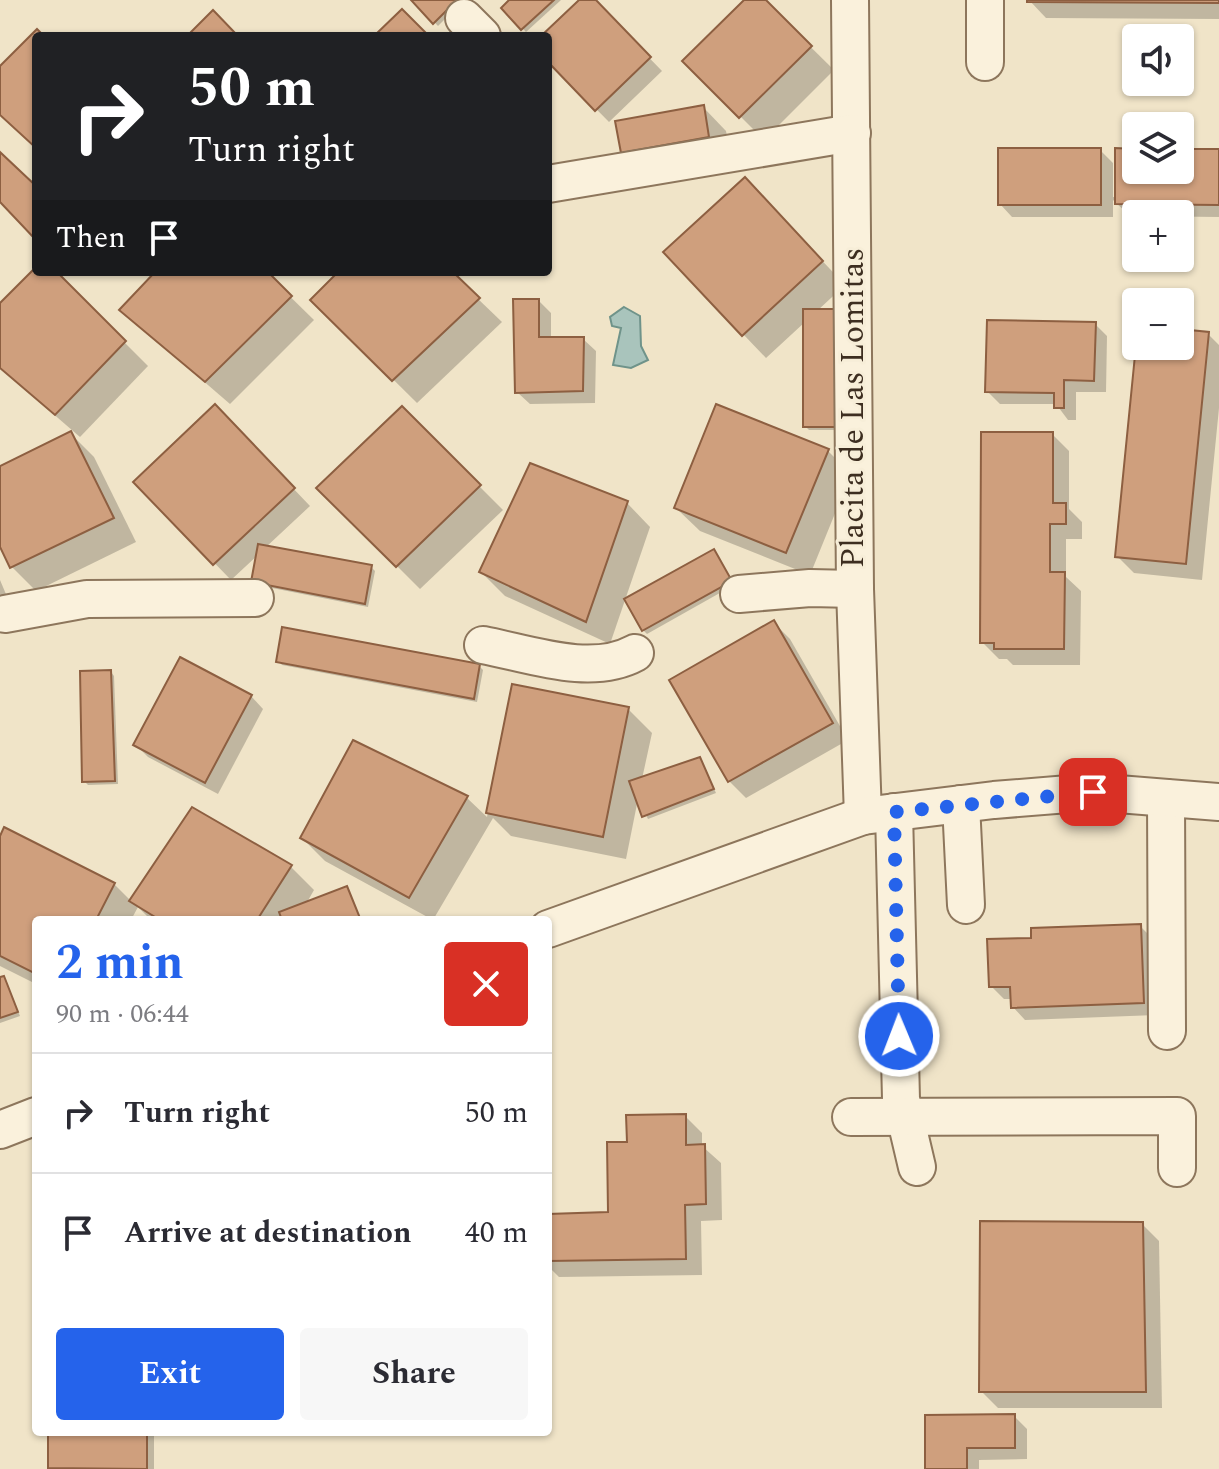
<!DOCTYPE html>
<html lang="en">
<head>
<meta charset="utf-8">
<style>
  body { margin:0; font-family:Spectral,serif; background:#f7f7f7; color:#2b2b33; height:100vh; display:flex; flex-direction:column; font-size:30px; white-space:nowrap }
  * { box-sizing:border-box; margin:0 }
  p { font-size:26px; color:#7c7c81 }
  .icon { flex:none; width:44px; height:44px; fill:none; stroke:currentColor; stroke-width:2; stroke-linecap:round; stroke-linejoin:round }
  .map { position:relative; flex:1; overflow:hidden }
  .side { position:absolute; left:32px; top:916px; width:520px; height:520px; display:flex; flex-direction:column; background:#fff; border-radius:8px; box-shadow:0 2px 6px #0004 }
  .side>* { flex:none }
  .banner { position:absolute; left:32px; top:32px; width:520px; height:244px; border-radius:8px; box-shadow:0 2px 6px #0004; background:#202124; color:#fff; overflow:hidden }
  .controls { position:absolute; left:1122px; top:24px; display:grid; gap:16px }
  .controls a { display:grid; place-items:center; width:72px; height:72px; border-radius:8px; background:#fff; box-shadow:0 2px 6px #0004; font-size:40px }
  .pin { position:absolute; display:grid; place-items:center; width:68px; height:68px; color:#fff; margin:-34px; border-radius:16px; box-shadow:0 4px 12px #0006 }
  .me { position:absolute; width:88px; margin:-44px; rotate:359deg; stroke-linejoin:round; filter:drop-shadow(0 0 6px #0008) }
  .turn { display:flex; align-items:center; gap:28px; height:168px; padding:0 24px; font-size:36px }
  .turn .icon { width:104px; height:104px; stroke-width:2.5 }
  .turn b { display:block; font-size:56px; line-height:68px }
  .then { display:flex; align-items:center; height:76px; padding:0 24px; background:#0003; gap:16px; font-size:30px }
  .round { display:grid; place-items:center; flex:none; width:84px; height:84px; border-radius:8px; background:#f7f7f7 }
  .head { display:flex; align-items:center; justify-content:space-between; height:136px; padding:0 24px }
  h1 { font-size:48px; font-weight:700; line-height:60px; color:#2563eb }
  .button { display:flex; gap:16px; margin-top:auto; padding:16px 24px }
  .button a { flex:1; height:92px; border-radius:8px; background:#2563eb; color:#fff; font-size:32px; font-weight:700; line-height:92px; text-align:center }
  .button a+a { background:#f7f7f7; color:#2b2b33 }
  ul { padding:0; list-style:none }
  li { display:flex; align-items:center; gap:24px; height:120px; padding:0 24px; border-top:2px solid #e1e1e2 }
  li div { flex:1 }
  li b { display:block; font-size:30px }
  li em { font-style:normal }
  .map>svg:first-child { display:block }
  .water { fill:#a9c4bc; stroke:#6f938a; stroke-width:2 }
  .shadow { fill:#0003 }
  .building { fill:#cf9f7d; stroke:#8d5f41; stroke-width:2 }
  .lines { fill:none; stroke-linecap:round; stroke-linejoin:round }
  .minor-casing { stroke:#8d765c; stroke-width:40 }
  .minor { stroke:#faf1dc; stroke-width:36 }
  .route { stroke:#2563eb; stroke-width:14; stroke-dasharray:0 25.2 }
  .labels { text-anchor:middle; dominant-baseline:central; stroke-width:6; stroke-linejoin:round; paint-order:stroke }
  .street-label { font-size:32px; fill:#3d2e20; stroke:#f7eed8 }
</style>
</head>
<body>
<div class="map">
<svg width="1219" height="1469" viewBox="0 0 1219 1469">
  <rect width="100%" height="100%" fill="#f0e4c8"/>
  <!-- water -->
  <path class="water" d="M 624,307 L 640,316 L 641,346 L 648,360 L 631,368 L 613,365 L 621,328 L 612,326 L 610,317 Z"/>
  <!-- shadow -->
  <g class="shadow">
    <path d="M 414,0 L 464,0 L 438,26 Z"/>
    <path d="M 512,0 L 561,0 L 526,32 L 504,8 Z"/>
    <path d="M 582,0 L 593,0 L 662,71 L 609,122 L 548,60 L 548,36 L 544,36 Z"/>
    <path d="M 747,0 L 763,0 L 834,70 L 764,140 L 685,61 Z"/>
    <path d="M 1029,0 L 1219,0 L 1219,19 L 1046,18 Z"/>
    <path d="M 703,107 L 726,131 L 732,161 L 647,176 L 623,152 Z"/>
    <path d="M 1100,150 L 1113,163 L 1113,197 L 1117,197 L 1136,151 L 1136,170 L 1180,170 L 1180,151 L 1219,152 L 1219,217 L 1130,216 L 1113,200 L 1113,217 L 1012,217 L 1000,204 Z"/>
    <path d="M 768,203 L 845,285 L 817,311 L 839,430 L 809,430 L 805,426 L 805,322 L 766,358 L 743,334 Z"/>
    <path d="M 36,269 L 54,272 L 148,366 L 80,437 L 0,368 L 0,306 Z"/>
    <path d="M 158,272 L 265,272 L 314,320 L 230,404 L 121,310 Z"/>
    <path d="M 341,272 L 450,272 L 502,322 L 417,403 L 313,300 Z"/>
    <path d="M 539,301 L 551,313 L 551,339 L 583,339 L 596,351 L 595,403 L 530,404 L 517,392 Z"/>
    <path d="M 1095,324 L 1107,336 L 1106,392 L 1076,392 L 1076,420 L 1068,420 L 1056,404 L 1000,404 L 987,391 Z"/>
    <path d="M 1180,331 L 1208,334 L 1219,345 L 1219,408 L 1202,580 L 1134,573 L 1117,556 L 1180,346 Z"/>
    <path d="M 402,409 L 503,510 L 420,589 L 319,488 Z"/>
    <path d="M 232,424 L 310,506 L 265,548 L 371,567 L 375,571 L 368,607 L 257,585 L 258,555 L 231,580 L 136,482 Z"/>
    <path d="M 71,434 L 94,457 L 136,542 L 36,591 L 12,567 L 0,543 L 0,468 Z"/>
    <path d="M 1052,434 L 1069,451 L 1069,509 L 1082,522 L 1082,539 L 1066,539 L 1066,577 L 1081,591 L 1080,665 L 1013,665 L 1007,659 L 999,659 L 982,642 Z"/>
    <path d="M 828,451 L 851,474 L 810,575 L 700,531 L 676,508 Z"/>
    <path d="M 627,503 L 650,527 L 610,644 L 505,596 L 481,572 Z"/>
    <path d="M 714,552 L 734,585 L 647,634 L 643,630 Z"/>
    <path d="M 0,580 L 11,606 L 0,610 Z"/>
    <path d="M 774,623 L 790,639 L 848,740 L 746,798 L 729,781 Z"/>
    <path d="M 278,661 L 479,666 L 483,670 L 477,702 L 282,665 Z"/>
    <path d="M 111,672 L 114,676 L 118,784 L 88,785 L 84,781 Z"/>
    <path d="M 514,686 L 628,709 L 652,733 L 642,779 L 701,759 L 716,793 L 648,819 L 638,799 L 626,859 L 511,836 L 493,818 L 433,920 L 325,861 L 302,838 L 353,743 L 467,798 L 487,817 Z"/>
    <path d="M 251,696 L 263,709 L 218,794 L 148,757 L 136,745 Z"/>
    <path d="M 193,810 L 291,867 L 314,890 L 306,904 L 347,888 L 361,920 L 151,920 L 138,907 L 131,920 L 36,920 L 36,984 L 0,966 L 0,840 L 114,884 L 131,901 Z"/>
    <path d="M 1140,926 L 1153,939 L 1156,1015 L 1025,1020 L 1013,1007 L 1012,999 L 1004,999 L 991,986 L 1033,940 Z"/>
    <path d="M 4,978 L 20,1016 L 0,1023 L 0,979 Z"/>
    <path d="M 685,1116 L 702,1133 L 702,1146 L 721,1163 L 722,1220 L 701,1221 L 702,1275 L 559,1277 L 548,1266 L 548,1216 L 610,1214 L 629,1144 Z"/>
    <path d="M 1142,1224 L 1159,1241 L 1162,1408 L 998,1408 L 981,1391 Z"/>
    <path d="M 1014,1416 L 1027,1429 L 1027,1459 L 979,1460 L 979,1469 L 927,1469 Z"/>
    <path d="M 50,1432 L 154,1432 L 154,1469 L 51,1469 Z"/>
  </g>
  <!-- building -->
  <g class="building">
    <path d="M 411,0 L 457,0 L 433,24 Z"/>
    <path d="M 509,0 L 554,0 L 521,30 L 501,8 Z"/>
    <path d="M 579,0 L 596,0 L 651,57 L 595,111 L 548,62 L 548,36 L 541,36 Z"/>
    <path d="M 744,0 L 766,0 L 812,46 L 739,118 L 682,61 Z"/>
    <path d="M 1027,0 L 1219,0 L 1219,3 L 1027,2 Z"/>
    <path d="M 402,9 L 429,36 L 374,36 Z"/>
    <path d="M 213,10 L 238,36 L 187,36 Z"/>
    <path d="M 37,29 L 44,36 L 36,36 L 36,148 L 0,115 L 0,66 Z"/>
    <path d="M 704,105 L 709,137 L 621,153 L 615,121 Z"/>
    <rect x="998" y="148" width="103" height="57"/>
    <path d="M 1115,148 L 1136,149 L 1136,170 L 1180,170 L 1180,149 L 1219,149 L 1219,205 L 1115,204 Z"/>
    <path d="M 0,152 L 36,186 L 35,239 L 0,202 Z"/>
    <path d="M 745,177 L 823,261 L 742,336 L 663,252 Z"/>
    <path d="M 36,267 L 36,272 L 57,272 L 126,341 L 55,415 L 0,368 L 0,303 Z"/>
    <path d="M 155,272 L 268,272 L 292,296 L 205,382 L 119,310 Z"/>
    <path d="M 338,272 L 453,272 L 480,298 L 392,381 L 310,300 Z"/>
    <path d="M 513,299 L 539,299 L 539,337 L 584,337 L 583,391 L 515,393 Z"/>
    <path d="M 803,309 L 840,309 L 836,427 L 803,427 Z"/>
    <path d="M 987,320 L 1096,322 L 1094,381 L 1064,380 L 1064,408 L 1054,408 L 1054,393 L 985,392 Z"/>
    <path d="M 1180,329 L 1209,332 L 1186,564 L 1115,557 L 1136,345 L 1180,346 Z"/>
    <path d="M 215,404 L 295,488 L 213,565 L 133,482 Z"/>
    <path d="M 716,404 L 829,449 L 786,553 L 674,508 Z"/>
    <path d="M 402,406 L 481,485 L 396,567 L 316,488 Z"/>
    <path d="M 71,431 L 114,518 L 10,568 L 0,547 L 0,466 Z"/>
    <path d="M 981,432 L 1053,432 L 1053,503 L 1066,503 L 1066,524 L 1050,524 L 1050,572 L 1065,572 L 1064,649 L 994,649 L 994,643 L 980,643 Z"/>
    <path d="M 530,463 L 628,501 L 586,622 L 479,572 Z"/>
    <path d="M 258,544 L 372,565 L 365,604 L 251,582 Z"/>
    <path d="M 714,549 L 732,581 L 642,631 L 624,599 Z"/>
    <path d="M 774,620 L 833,723 L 728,782 L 669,680 Z"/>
    <path d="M 282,627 L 480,664 L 474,699 L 276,662 Z"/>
    <path d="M 180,657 L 252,695 L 205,783 L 133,745 Z"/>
    <path d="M 111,670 L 115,781 L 82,782 L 80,671 Z"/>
    <path d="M 512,684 L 629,707 L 603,837 L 486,813 Z"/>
    <path d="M 353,740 L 468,796 L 409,898 L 300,838 Z"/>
    <path d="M 700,757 L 714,789 L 642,817 L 629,781 Z"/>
    <path d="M 192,807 L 292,865 L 257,920 L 160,920 L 129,901 Z"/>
    <path d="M 4,827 L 115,883 L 96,920 L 36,920 L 36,974 L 0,956 L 0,836 Z"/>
    <path d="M 347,886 L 360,918 L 282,920 L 279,912 Z"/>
    <path d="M 1141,924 L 1144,1003 L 1011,1008 L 1010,987 L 989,987 L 987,939 L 1031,938 L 1031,928 Z"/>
    <path d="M 4,976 L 18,1012 L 0,1018 L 0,977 Z"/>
    <path d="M 686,1114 L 686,1145 L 705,1144 L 706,1204 L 685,1205 L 686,1259 L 548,1261 L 548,1214 L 608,1212 L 607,1142 L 627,1142 L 626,1115 Z"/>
    <path d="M 980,1221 L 1143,1222 L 1146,1392 L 979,1392 Z"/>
    <path d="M 1015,1414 L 1015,1448 L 967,1448 L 967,1469 L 925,1469 L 925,1415 Z"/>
    <path d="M 48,1432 L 147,1432 L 147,1469 L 48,1468 Z"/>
  </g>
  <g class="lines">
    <defs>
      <g id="minor">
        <path d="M 850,0 L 855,589 L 863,816"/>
        <path d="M 464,18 L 482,36"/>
        <path d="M 985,62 L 985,0"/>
        <path d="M 548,184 L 852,133"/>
        <path d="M 739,594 L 810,588 L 855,589"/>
        <path d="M 5,614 L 87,599 L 255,598"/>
        <path d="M 483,645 C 530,654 591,677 635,653"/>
        <path d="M 1166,798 L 1167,1031"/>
        <path d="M 961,804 L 966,905"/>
        <path d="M 894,812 L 901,1099 L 917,1167"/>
        <path d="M 548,929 L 863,816 L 994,800 L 1093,792 L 1219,802"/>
        <path d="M 851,1117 L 1177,1116 L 1177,1168"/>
        <path d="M 0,1130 L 36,1116"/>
      </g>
    </defs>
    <!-- minor casing -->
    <use href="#minor" class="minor-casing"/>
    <!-- minor -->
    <use href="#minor" class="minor"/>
  </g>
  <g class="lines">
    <!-- route -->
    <path class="route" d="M 899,1036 L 894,812 L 1093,792"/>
  </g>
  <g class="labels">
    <!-- street labels -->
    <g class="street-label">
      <text transform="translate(853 408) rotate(-90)">Placita de Las Lomitas</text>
    </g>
  </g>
</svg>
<div class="controls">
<a><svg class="icon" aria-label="sound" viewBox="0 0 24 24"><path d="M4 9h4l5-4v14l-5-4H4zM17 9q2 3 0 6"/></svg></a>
<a><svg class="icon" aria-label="layers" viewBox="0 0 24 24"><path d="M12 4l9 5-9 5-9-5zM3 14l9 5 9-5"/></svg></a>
<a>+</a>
<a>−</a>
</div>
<div class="pin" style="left:1093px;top:792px;background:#d93025"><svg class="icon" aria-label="arrive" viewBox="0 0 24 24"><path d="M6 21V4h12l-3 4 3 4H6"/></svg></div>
<svg class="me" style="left:899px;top:1036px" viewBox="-20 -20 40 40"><circle r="17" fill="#2563eb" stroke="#fff" stroke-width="3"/><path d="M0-11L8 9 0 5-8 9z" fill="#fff"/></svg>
<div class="banner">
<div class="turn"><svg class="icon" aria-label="right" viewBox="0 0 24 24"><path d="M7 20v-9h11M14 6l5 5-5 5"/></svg><div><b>50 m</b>Turn right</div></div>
<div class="then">Then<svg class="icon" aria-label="arrive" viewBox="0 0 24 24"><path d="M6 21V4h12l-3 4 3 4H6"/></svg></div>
</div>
<section class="side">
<div class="head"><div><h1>2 min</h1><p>90 m · 06:44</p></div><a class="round" style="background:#d93025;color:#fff"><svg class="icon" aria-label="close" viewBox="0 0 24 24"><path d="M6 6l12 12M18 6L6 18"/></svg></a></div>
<ul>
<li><svg class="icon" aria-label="right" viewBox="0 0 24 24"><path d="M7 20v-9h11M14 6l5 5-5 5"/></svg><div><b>Turn right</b></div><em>50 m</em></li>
<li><svg class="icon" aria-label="arrive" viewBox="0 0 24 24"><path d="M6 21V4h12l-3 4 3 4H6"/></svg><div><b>Arrive at destination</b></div><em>40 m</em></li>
</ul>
<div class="button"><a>Exit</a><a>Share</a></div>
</section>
</div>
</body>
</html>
